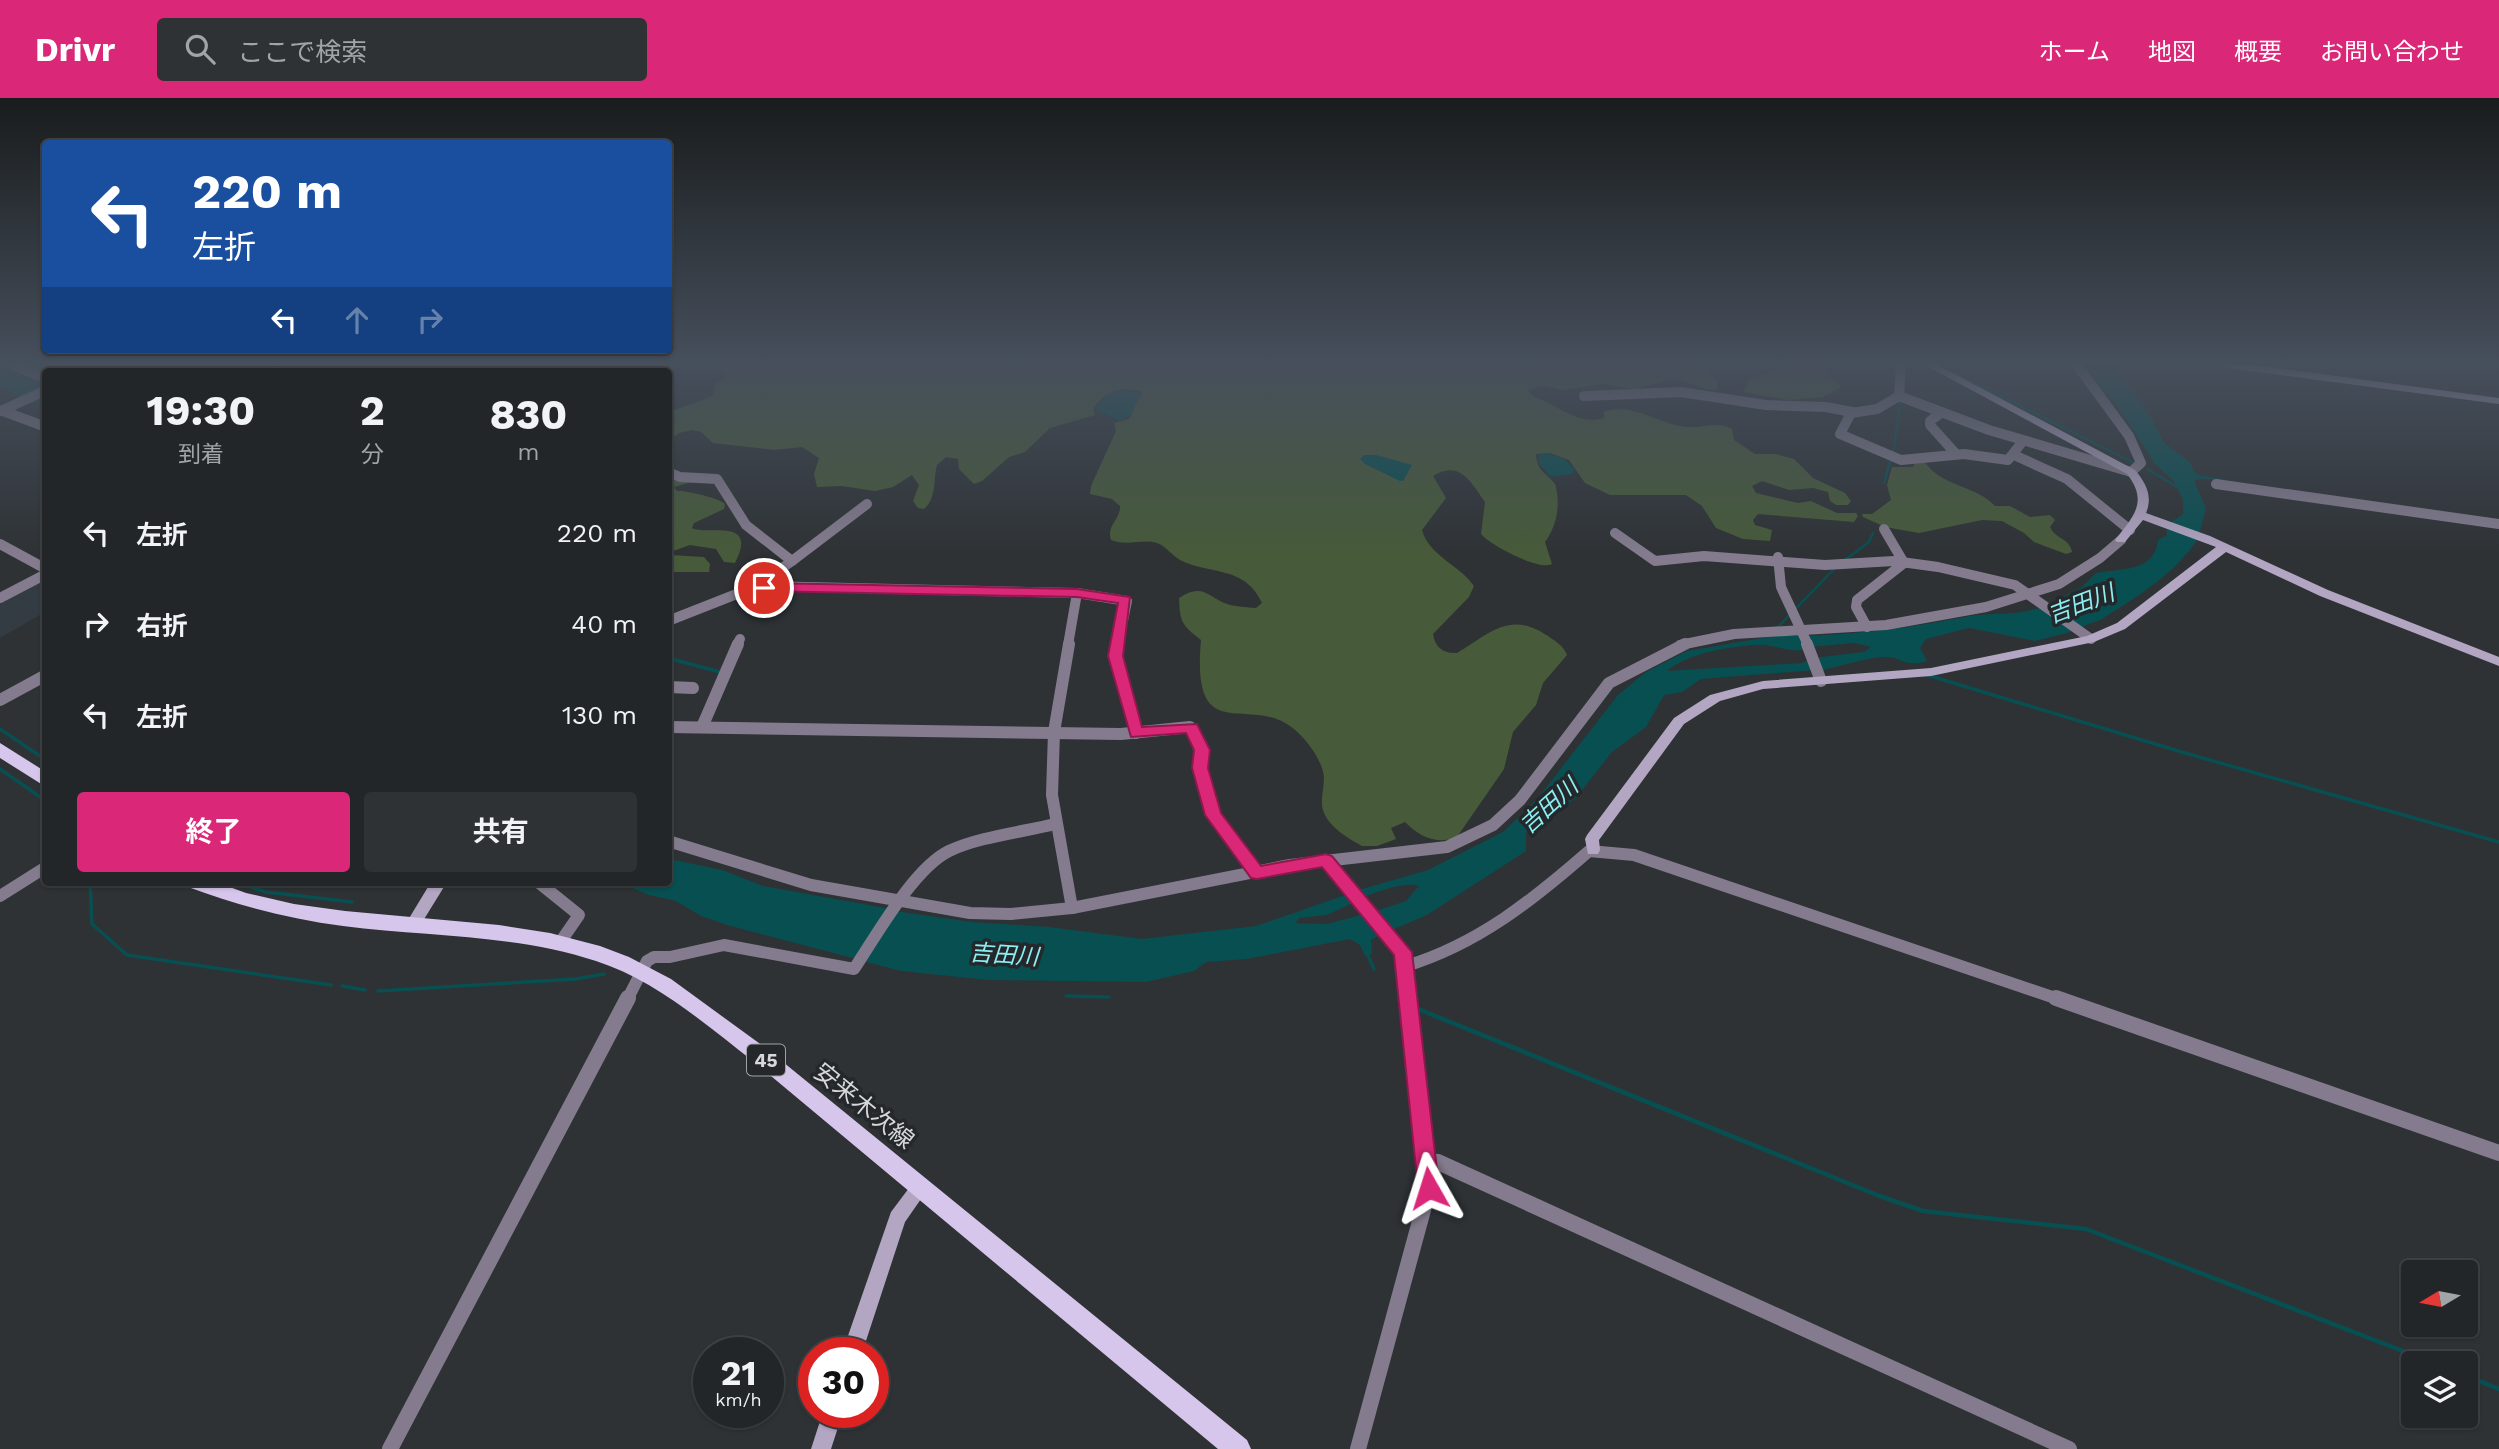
<!DOCTYPE html>
<html lang="ja">
<head>
<meta charset="utf-8">
<style>
  body { margin:0; font-family:"Work Sans","Noto Sans JP",sans-serif; background:#2e3234; color:#f1f3f6; height:100vh; display:flex; flex-direction:column; font-size:26px; white-space:nowrap }
  * { box-sizing:border-box; margin:0 }
  p { font-size:23px; color:#a2a5a8 }
  .icon { flex:none; width:38px; height:38px; fill:none; stroke:currentColor; stroke-width:2; stroke-linecap:round; stroke-linejoin:round }
  .map { position:relative; flex:1; overflow:hidden }
  .panel { position:absolute; left:42px; top:270px; width:630px; height:518px; display:flex; flex-direction:column; background:#222628; border-radius:7px; box-shadow:0 2px 5px #0004,0 0 0 2px #3f4345 }
  .panel>* { flex:none }
  .banner { position:absolute; left:42px; top:42px; width:630px; height:214px; border-radius:7px; box-shadow:0 2px 5px #0004,0 0 0 2px #3f4345; background:#1a4fa0; color:#fff; overflow:hidden }
  .needle { width:46px; rotate:260deg }
  .controls { position:absolute; left:2401px; top:1162px; display:grid; gap:14px }
  .controls a { display:grid; place-items:center; width:77px; height:77px; border-radius:7px; background:#222628; box-shadow:0 2px 5px #0004,0 0 0 2px #3f4345; font-size:35px }
  .speed { position:absolute; left:693px; top:1239px; display:flex; gap:14px; font-size:35px; font-weight:700; text-align:center }
  .speed>* { display:grid; place-content:center; width:91px; height:91px; border-radius:50%; background:#222628; box-shadow:0 2px 5px #0004,0 0 0 2px #3f4345; line-height:1 }
  .speed small { font-size:18px; font-weight:400 }
  .speed .limit { border:10px solid #d22; background:#fff; color:#111 }
  .pin { position:absolute; display:grid; place-items:center; width:60px; height:60px; color:#fff; margin:-30px; border:4px solid #fff; border-radius:50%; box-shadow:0 2px 7px #0007 }
  .me { position:absolute; width:77px; margin:-38px; rotate:354deg; stroke-linejoin:round; filter:drop-shadow(0 0 5px #0008) }
  .turn { display:flex; align-items:center; gap:24px; height:147px; padding:0 35px; font-size:32px }
  .turn .icon { width:91px; height:91px; stroke-width:2.5 }
  .turn b { display:block; font-size:49px; line-height:60px }
  .lanes { display:flex; align-items:center; height:66px; padding:0 35px; background:#0003; justify-content:center; gap:35px; direction:ltr }
  .lanes .off { opacity:.35 }
  .eta { display:flex; justify-content:space-evenly; align-items:center; height:119px; text-align:center }
  .eta b { font-size:42px; font-weight:700; line-height:49px }
  .action { display:flex; gap:14px; margin-top:auto; padding:14px 35px }
  .action a { flex:1; height:80px; border-radius:7px; background:#db2777; color:#fff; font-size:28px; font-weight:700; line-height:80px; text-align:center }
  .action a+a { background:#2e3234; color:#f1f3f6 }
  ul { padding:0; list-style:none }
  li { display:flex; align-items:center; gap:21px; height:91px; padding:0 35px }
  li div { flex:1 }
  li b { display:block; font-size:26px }
  li em { font-style:normal }
  header { display:flex; align-items:center; gap:42px; box-sizing:border-box; height:98px; padding:0 35px; background:#db2777; color:#fff }
  header strong { font-size:33px }
  nav { display:flex; gap:38px; margin-inline-start:auto; font-size:24px }
  .search { width:490px; height:63px; background:#2e3234; display:flex; align-items:center; gap:18px; box-sizing:border-box; padding:0 24px; border-radius:7px; color:#a2a5a8; font-size:26px }
  .map>svg:first-child { display:block }
  .built { fill:#333b43 }
  .green { fill:#475a39 }
  .water { fill:#084f52 }
  .lines { fill:none; stroke-linecap:round; stroke-linejoin:round }
  .stream-far2 { stroke:#084f52; stroke-width:2.5 }
  .stream-far1 { stroke:#084f52; stroke-width:3.5 }
  .stream { stroke:#084f52; stroke-width:4.5 }
  .street-far2 { stroke:#847c8e; stroke-width:10 }
  .street-far1 { stroke:#847c8e; stroke-width:12 }
  .street { stroke:#847c8e; stroke-width:16 }
  .secondary { fill:#b3a6c3; fill-rule:evenodd }
  .primary { fill:#d7c6ec; fill-rule:evenodd }
  .route { fill:#db2777; stroke:#8e194d; stroke-width:2 }
  .labels { text-anchor:middle; dominant-baseline:central; stroke-width:7; stroke-linejoin:round; paint-order:stroke }
  .shield { fill:#24282b; stroke:#a1a3a6; stroke-width:2 }
  .shield-label { font-size:19px; font-weight:bold; fill:#d6d8da }
  .water-label { font-size:23px; font-style:italic; fill:#8beef2; stroke:#24282b }
  .near-street-label { font-size:24px; fill:#d6d8da; stroke:#24282b }
</style>
</head>
<body>
<header>
<strong>Drivr</strong>
<div class="search"><svg class="icon" aria-label="search" viewBox="0 0 24 24"><circle cx="10" cy="10" r="6"/><path d="M15 15l6 6"/></svg>ここで検索</div>
<nav><a>ホーム</a><a>地図</a><a>概要</a><a>お問い合わせ</a></nav>
</header>
<div class="map">
<svg width="2499" height="1351" viewBox="0 0 2499 1351">
  <rect width="100%" height="100%" fill="#2e3235"/>
  <!-- built -->
  <path class="built" d="M 45,479 L 45,514 L 0,540 L 0,502 Z"/>
  <!-- green -->
  <g class="green">
    <path d="M 713,267 L 1707,267 L 1710,276 L 1718,284 L 1716,292 L 1705,291 L 1676,280 L 1635,291 L 1603,286 L 1563,292 L 1541,288 L 1528,292 L 1533,298 C 1556,306 1578,328 1604,320 L 1604,314 C 1633,303 1661,328 1689,329 C 1704,330 1718,323 1732,331 L 1734,342 L 1755,356 L 1775,356 L 1794,361 L 1813,380 L 1845,395 L 1851,403 L 1848,407 L 1836,407 L 1830,403 L 1828,394 L 1813,390 L 1789,392 L 1762,383 L 1752,388 L 1756,395 L 1798,405 L 1811,403 L 1837,415 L 1856,415 L 1858,418 L 1854,424 L 1758,416 L 1753,422 L 1755,427 L 1772,432 L 1770,443 L 1743,441 L 1716,430 L 1702,408 L 1686,397 L 1610,397 L 1585,385 L 1569,362 L 1550,355 L 1536,356 C 1537,374 1546,374 1555,386 C 1561,405 1557,428 1545,444 L 1552,466 C 1539,473 1490,447 1481,436 L 1485,404 C 1470,383 1460,362 1433,378 L 1446,400 L 1422,432 C 1429,458 1460,467 1474,488 L 1469,499 L 1433,536 C 1435,549 1443,556 1457,555 C 1490,535 1510,512 1548,538 C 1556,544 1563,547 1567,557 L 1543,585 L 1536,607 L 1513,634 L 1504,671 L 1457,739 C 1436,747 1420,739 1405,724 L 1391,730 L 1396,741 L 1377,748 L 1362,748 C 1348,740 1328,729 1323,712 C 1320,703 1324,690 1324,680 C 1323,663 1307,642 1294,631 C 1249,594 1191,653 1201,542 C 1181,527 1180,523 1179,500 C 1203,484 1208,499 1227,506 C 1236,509 1247,509 1256,510 L 1262,505 C 1245,467 1209,477 1180,462 C 1170,456 1165,446 1153,444 C 1138,442 1127,448 1111,442 C 1106,427 1121,421 1120,408 L 1112,401 L 1090,396 L 1091,388 L 1116,333 L 1114,325 L 1129,321 L 1142,294 C 1120,288 1105,293 1093,311 L 1095,317 L 1050,330 L 1025,354 L 1009,359 L 982,383 L 974,386 L 959,371 L 958,361 L 946,359 L 937,367 C 933,381 937,400 924,411 L 918,410 L 913,403 L 919,387 L 912,377 L 893,389 L 875,393 L 842,388 L 817,389 L 814,376 L 819,360 L 802,349 L 774,352 L 713,345 L 701,334 L 693,332 L 679,335 L 669,342 L 669,314 L 710,299 L 714,296 L 716,285 L 726,280 L 725,275 Z"/>
    <path d="M 1793,267 L 1826,267 L 1827,276 L 1842,289 L 1823,299 L 1788,302 L 1743,294 L 1750,281 Z"/>
    <path d="M 1924,363 C 1941,389 1976,387 1995,408 L 2010,408 L 2030,419 L 2050,417 L 2055,422 L 2050,429 C 2055,441 2070,440 2072,454 L 2066,456 L 2034,444 L 2024,435 L 2002,423 L 1982,422 L 1919,435 L 1885,429 L 1863,419 L 1862,416 L 1872,416 L 1891,402 L 1887,387 L 1892,369 L 1913,369 L 1915,364 Z"/>
    <path d="M 675,382 L 692,384 L 674,389 L 677,393 C 685,392 720,400 725,406 L 724,411 L 694,425 L 692,430 C 706,438 759,418 735,465 L 724,464 L 716,451 L 690,447 L 673,453 L 671,457 L 704,459 L 710,466 L 709,474 L 669,474 L 668,384 Z"/>
  </g>
  <!-- water -->
  <g class="water">
    <path d="M 2123,267 L 2124,282 L 2151,319 L 2164,345 L 2190,364 L 2194,374 L 2205,380 L 2194,383 L 2206,410 L 2199,437 L 2170,425 L 2183,416 L 2183,402 L 2174,383 L 2155,366 L 2122,314 L 2085,268 Z"/>
    <path d="M 0,268 L 45,286 L 45,308 L 0,290 Z"/>
    <path d="M 1117,293 L 1133,293 L 1140,297 L 1132,315 L 1120,323 L 1095,311 L 1108,296 Z"/>
    <path d="M 1543,355 L 1563,360 L 1574,371 L 1573,376 L 1551,379 L 1539,366 L 1539,356 Z"/>
    <path d="M 1364,357 L 1376,357 L 1412,367 L 1403,383 L 1400,383 L 1365,366 L 1360,361 Z"/>
    <path d="M 2166,427 L 2199,439 C 2175,477 2136,499 2102,521 C 2095,525 2089,524 2082,530 L 2046,508 L 2082,489 L 2096,475 C 2119,470 2155,475 2158,442 L 2167,437 Z"/>
    <path d="M 2044,508 L 2078,532 L 2035,543 L 1969,530 L 1926,541 L 1920,550 L 1927,563 C 1903,570 1902,558 1884,559 C 1863,560 1843,568 1822,572 L 1813,560 L 1864,554 L 1871,549 L 1854,545 L 1809,549 L 1805,538 C 1861,536 1915,529 1970,518 C 1995,514 2020,518 2044,508 Z"/>
    <path d="M 1774,538 L 1802,538 L 1803,552 C 1790,554 1777,548 1764,547 C 1736,547 1689,554 1667,573 L 1802,565 L 1811,561 L 1816,572 L 1701,581 L 1682,594 L 1664,597 L 1646,629 L 1612,654 L 1575,701 L 1543,718 L 1529,729 L 1526,735 L 1526,753 L 1427,817 L 1387,834 L 1370,815 L 1406,803 L 1419,788 C 1405,783 1372,795 1359,802 L 1352,794 L 1428,772 L 1503,734 L 1538,700 L 1618,597 L 1646,574 L 1687,553 Z"/>
    <path d="M 669,761 L 722,772 L 763,788 L 891,811 L 860,862 L 727,827 L 701,818 L 676,803 L 649,797 L 618,784 L 668,784 Z"/>
    <path d="M 1351,795 L 1357,803 L 1327,817 L 1300,820 L 1295,825 L 1327,826 L 1368,815 L 1384,835 L 1371,842 L 1372,856 L 1365,858 L 1360,847 L 1350,841 L 1247,861 L 1206,864 L 1194,873 L 1146,884 L 988,882 L 901,873 L 863,863 L 895,813 L 972,824 L 1049,829 L 1142,841 L 1256,828 Z"/>
  </g>
  <g class="lines">
    <!-- stream-far2 -->
    <g class="stream-far2">
      <path d="M 1939,267 L 2134,365"/>
      <path d="M 2147,371 L 2179,390"/>
      <path d="M 2203,379 L 2220,382"/>
      <path d="M 1884,385 L 1894,349 L 1905,270"/>
      <path d="M 1845,462 L 1869,444 L 1873,435"/>
      <path d="M 1779,528 L 1836,469"/>
    </g>
    <!-- stream-far1 -->
    <g class="stream-far1">
      <path d="M 668,560 L 720,574"/>
      <path d="M 1927,577 L 2185,655 L 2499,744"/>
      <path d="M 0,631 L 46,662"/>
      <path d="M 0,671 L 46,703"/>
      <path d="M 90,784 L 92,826 L 127,857 L 331,887"/>
      <path d="M 235,784 L 266,794 L 352,804"/>
      <path d="M 1366,853 L 1374,871"/>
      <path d="M 342,888 L 365,892"/>
      <path d="M 378,893 L 576,881 L 604,876"/>
      <path d="M 1066,898 L 1109,899"/>
    </g>
    <!-- stream -->
    <g class="stream">
      <path d="M 1413,909 L 1877,1097 L 1923,1113 L 2086,1131 L 2434,1265"/>
      <path d="M 2466,1278 L 2499,1291"/>
    </g>
    <!-- street-far2 -->
    <g class="street-far2">
      <path d="M 14,267 L 46,281"/>
      <path d="M 157,267 L 160,273"/>
      <path d="M 331,267 L 331,273"/>
      <path d="M 1901,267 L 1899,298 L 1989,332 L 2131,374 L 2141,365 L 2129,338 L 2077,267"/>
      <path d="M 85,273 L 95,267"/>
      <path d="M 183,273 L 206,267"/>
      <path d="M 621,273 L 641,267"/>
      <path d="M 1584,298 L 1681,294 L 1766,307 L 1826,309 L 1852,314"/>
      <path d="M 1899,298 L 1877,311 L 1851,315 L 1840,336 L 1901,362 L 1964,356 L 2008,362 L 2023,343"/>
      <path d="M 0,312 L 46,329"/>
      <path d="M 1,313 L 46,292"/>
      <path d="M 1942,314 L 1930,323 L 1930,327 L 1956,356"/>
      <path d="M 2014,357 L 2067,381 L 2130,432"/>
      <path d="M 668,374 L 680,379 L 717,381 L 746,427 L 792,463 L 757,488 L 668,523"/>
      <path d="M 2216,386 L 2499,426"/>
      <path d="M 1615,435 L 1655,463 L 1704,458 L 1825,467 L 1894,463 L 1938,469 L 2015,487 L 2091,541"/>
      <path d="M 0,446 L 46,471"/>
      <path d="M 1778,459 L 1781,489 L 1808,547"/>
      <path d="M 792,463 L 867,406"/>
      <path d="M 757,488 L 1077,495 L 1068,547"/>
      <path d="M 1077,495 L 1127,503 L 1118,547"/>
      <path d="M 0,500 L 46,476"/>
      <path d="M 1867,529 L 1856,509 L 1857,502 L 1904,465 L 1884,431"/>
      <path d="M 737,547 L 740,541"/>
      <path d="M 1680,547 L 1734,536 L 1886,527 L 1986,509 L 2059,486 L 2100,460 L 2121,442"/>
    </g>
    <!-- street-far1 -->
    <g class="street-far1">
      <path d="M 1069,546 L 1054,634 L 1052,697 L 1072,810"/>
      <path d="M 1118,546 L 1116,557 L 1136,635"/>
      <path d="M 1807,546 L 1821,583"/>
      <path d="M 668,589 L 693,590"/>
      <path d="M 0,602 L 46,577"/>
      <path d="M 668,629 L 1121,636 L 1190,629 C 1204,649 1198,670 1204,692 C 1213,724 1237,749 1257,775"/>
      <path d="M 702,629 L 738,546"/>
      <path d="M 668,743 L 811,787 L 970,815 L 1011,816 L 1072,810 L 1290,767 L 1447,749 L 1493,727 L 1520,702 L 1609,585 L 1685,546"/>
      <path d="M 1326,762 L 1403,854 L 1408,902"/>
      <path d="M 538,784 L 579,817 L 559,846"/>
      <path d="M 0,798 L 46,769"/>
      <path d="M 1406,868 C 1478,846 1533,802 1589,753 L 1634,757 L 2061,902"/>
      <path d="M 627,902 L 647,863 L 654,859 L 670,859 L 724,847 L 854,871 C 876,838 914,770 949,753 C 978,739 1023,734 1055,726"/>
    </g>
    <!-- street -->
    <g class="street">
      <path d="M 2056,900 L 2499,1055"/>
      <path d="M 1426,1063 L 1438,1064 L 2069,1351"/>
      <path d="M 390,1351 L 628,900"/>
      <path d="M 1358,1351 L 1429,1090 L 1408,900"/>
    </g>
    <!-- secondary -->
    <g class="secondary">
      <path d="M 274,267 L 284,267 L 283,273 L 273,273 Z"/>
      <path d="M 1925,267 L 1938,267 L 2135,372 C 2146,385 2153,398 2146,415 L 2210,438 L 2328,492 L 2499,559 L 2499,568 L 2320,498 L 2226,454 L 2125,531 L 2094,544 L 1931,578 L 1763,591 L 1720,603 L 1684,626 L 1599,742 L 1600,752 L 1598,756 L 1588,756 L 1585,741 L 1587,737 L 1674,620 L 1710,597 L 1763,583 L 1931,570 L 2087,538 L 2117,525 L 2216,449 L 2143,422 L 2125,444 L 2117,444 L 2115,442 C 2133,419 2149,404 2127,376 Z"/>
      <path d="M 2222,267 L 2254,267 L 2499,300 L 2499,306 L 2227,270 Z"/>
      <path d="M 431,784 L 447,784 L 418,831 L 413,833 L 408,831 L 405,827 Z"/>
      <path d="M 921,1080 L 927,1082 L 930,1088 L 905,1124 L 862,1255 L 842,1255 L 891,1114 L 915,1082 Z"/>
      <path d="M 823,1314 L 843,1314 L 831,1351 L 811,1351 Z"/>
    </g>
    <!-- primary -->
    <g class="primary">
      <path d="M 0,645 L 46,674 L 46,689 L 0,660 Z"/>
      <path d="M 186,784 L 216,784 L 246,795 L 294,806 L 345,813 L 499,827 L 550,835 L 600,848 L 629,859 L 671,881 L 767,951 L 1247,1342 L 1251,1351 L 1218,1351 L 753,963 C 705,926 655,882 596,863 C 514,836 428,839 343,828 C 289,821 239,808 188,789 Z"/>
    </g>
  </g>
  <!-- sky -->
  <linearGradient id="sky" x2="0" y2="1"><stop stop-color="#191c1d"/><stop offset="0.58" stop-color="#464f5c"/><stop offset="1" stop-color="#464f5c" stop-opacity="0"/></linearGradient>
  <rect width="2499" height="457" fill="url(#sky)"/>
  <!-- route -->
  <path class="route" d="M 764,485 L 1077,491 L 1130,499 L 1123,558 L 1142,629 L 1197,626 L 1210,652 L 1208,670 L 1221,715 L 1261,768 L 1326,756 L 1332,758 L 1412,854 L 1439,1090 L 1436,1097 L 1429,1100 L 1421,1097 L 1418,1090 L 1394,857 L 1322,769 L 1257,781 L 1251,780 L 1205,717 L 1192,670 L 1194,652 L 1186,635 L 1131,639 L 1108,558 L 1118,505 L 1077,499 L 759,493 L 759,487 Z"/>
  <g class="labels">
    <!-- shield labels -->
    <rect class="shield" x="747" y="946.5" width="38" height="31" rx="5"/>
    <g class="shield-label">
      <text x="766" y="962">45</text>
    </g>
    <!-- water labels -->
    <g class="water-label">
      <text transform="translate(2081 506) rotate(-21)">吉田川</text>
      <text transform="translate(1549 708) rotate(-42)">吉田川</text>
      <text transform="translate(1004 857) rotate(4)">吉田川</text>
    </g>
    <!-- near-street labels -->
    <g class="near-street-label">
      <text transform="translate(864 1008) rotate(39)">安来木次線</text>
    </g>
  </g>
</svg>
<div class="controls">
<a><svg class="needle" viewBox="-14 -14 28 28"><path d="M0-13l5 13h-10z" fill="#e53935"/><path d="M0 13l5-13h-10z" fill="#a2a5a8"/></svg></a>
<a><svg class="icon" aria-label="layers" viewBox="0 0 24 24"><path d="M12 4l9 5-9 5-9-5zM3 14l9 5 9-5"/></svg></a>
</div>
<div class="speed"><div>21<small>km/h</small></div><div class="limit">30</div></div>
<div class="pin" style="left:764px;top:490px;background:#d93025"><svg class="icon" aria-label="arrive" viewBox="0 0 24 24"><path d="M6 21V4h12l-3 4 3 4H6"/></svg></div>
<svg class="me" style="left:1429px;top:1090px" viewBox="-20 -20 40 40"><path d="M0-17L14 15 0 8-14 15z" fill="#db2777" stroke="#fff" stroke-width="4"/></svg>
<div class="banner">
<div class="turn"><svg class="icon" aria-label="left" viewBox="0 0 24 24"><path d="M17 20v-9H6M10 6l-5 5 5 5"/></svg><div><b>220 m</b>左折</div></div>
<div class="lanes"><svg class="icon" aria-label="left" viewBox="0 0 24 24"><path d="M17 20v-9H6M10 6l-5 5 5 5"/></svg><svg class="icon off" aria-label="ahead" viewBox="0 0 24 24"><path d="M12 20V5M6 11l6-6 6 6"/></svg><svg class="icon off" aria-label="right" viewBox="0 0 24 24"><path d="M7 20v-9h11M14 6l5 5-5 5"/></svg></div>
</div>
<section class="panel">
<div class="eta">
<div><b>19:30</b><p>到着</p></div>
<div><b>2</b><p>分</p></div>
<div><b>830</b><p>m</p></div>
</div>
<ul>
<li><svg class="icon" aria-label="left" viewBox="0 0 24 24"><path d="M17 20v-9H6M10 6l-5 5 5 5"/></svg><div><b>左折</b></div><em>220 m</em></li>
<li><svg class="icon" aria-label="right" viewBox="0 0 24 24"><path d="M7 20v-9h11M14 6l5 5-5 5"/></svg><div><b>右折</b></div><em>40 m</em></li>
<li><svg class="icon" aria-label="left" viewBox="0 0 24 24"><path d="M17 20v-9H6M10 6l-5 5 5 5"/></svg><div><b>左折</b></div><em>130 m</em></li>
</ul>
<div class="action"><a>終了</a><a>共有</a></div>
</section>
</div>
</body>
</html>
